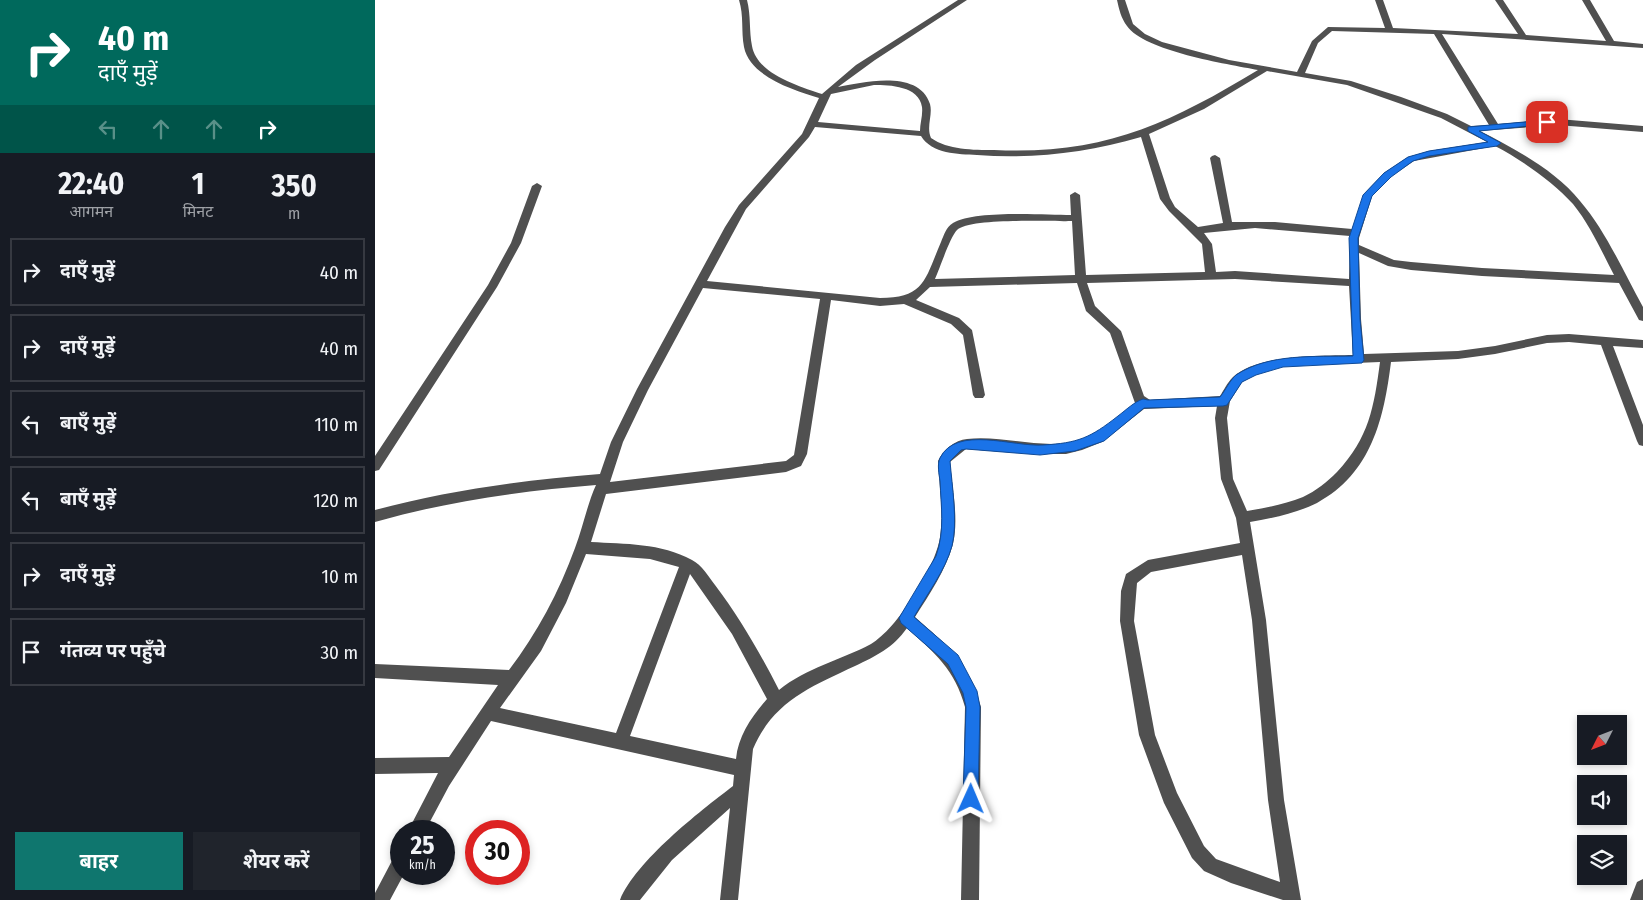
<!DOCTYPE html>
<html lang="hi">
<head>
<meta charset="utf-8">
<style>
  body { margin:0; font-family:"Fira Sans Condensed","Noto Sans Devanagari",sans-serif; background:#20242c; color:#f1f3f6; height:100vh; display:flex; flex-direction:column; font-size:19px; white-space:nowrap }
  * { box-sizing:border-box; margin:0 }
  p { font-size:16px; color:#9ea1a6 }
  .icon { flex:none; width:28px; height:28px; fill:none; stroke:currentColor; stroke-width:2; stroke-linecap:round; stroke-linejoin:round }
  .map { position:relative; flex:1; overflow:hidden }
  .details { display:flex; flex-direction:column; background:#171b24; width:375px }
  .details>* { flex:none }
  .hud { background:#00695c; color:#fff; overflow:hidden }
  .needle { width:32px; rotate:228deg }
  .controls { position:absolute; left:1202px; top:715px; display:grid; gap:10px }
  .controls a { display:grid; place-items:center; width:50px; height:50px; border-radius:0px; background:#171b24; box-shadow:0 2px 8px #0003; font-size:25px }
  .speed { position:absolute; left:15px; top:820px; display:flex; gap:10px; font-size:25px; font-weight:700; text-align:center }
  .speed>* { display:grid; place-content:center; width:65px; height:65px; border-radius:50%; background:#171b24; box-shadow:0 2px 8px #0003; line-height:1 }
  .speed small { font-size:12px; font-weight:400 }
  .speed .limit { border:8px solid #d22; background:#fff; color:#111 }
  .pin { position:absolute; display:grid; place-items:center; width:42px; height:42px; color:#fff; margin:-21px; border-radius:10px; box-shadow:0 2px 8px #0006 }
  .me { position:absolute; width:55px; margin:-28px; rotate:1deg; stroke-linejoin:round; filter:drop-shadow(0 0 4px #0008) }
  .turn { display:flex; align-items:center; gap:18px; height:105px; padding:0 15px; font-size:22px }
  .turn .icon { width:65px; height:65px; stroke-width:2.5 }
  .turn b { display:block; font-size:35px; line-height:42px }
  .lanes { display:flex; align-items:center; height:48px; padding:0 15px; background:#0003; justify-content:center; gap:25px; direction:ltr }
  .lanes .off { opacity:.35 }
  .eta { display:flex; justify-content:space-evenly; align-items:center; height:85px; text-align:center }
  .eta b { font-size:30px; font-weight:700; line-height:35px }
  .primary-button { display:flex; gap:10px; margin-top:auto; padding:10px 15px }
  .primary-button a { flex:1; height:58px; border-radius:0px; background:#0f766e; color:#fff; font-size:20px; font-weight:700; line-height:58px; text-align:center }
  .primary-button a+a { background:#20242c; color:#f1f3f6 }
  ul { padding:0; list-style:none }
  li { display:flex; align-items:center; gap:15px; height:68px; margin:0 10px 8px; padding:0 5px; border:2px solid #363941; border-radius:0px }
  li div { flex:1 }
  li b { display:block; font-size:19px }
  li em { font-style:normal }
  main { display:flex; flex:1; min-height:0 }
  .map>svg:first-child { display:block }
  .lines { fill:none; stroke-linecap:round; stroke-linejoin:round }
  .minor { fill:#505050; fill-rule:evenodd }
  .route { fill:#1a73e8; stroke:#114b97 }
</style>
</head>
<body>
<main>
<section class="details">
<div class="hud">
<div class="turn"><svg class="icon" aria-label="right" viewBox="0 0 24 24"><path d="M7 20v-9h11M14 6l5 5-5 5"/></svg><div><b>40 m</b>दाएँ मुड़ें</div></div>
<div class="lanes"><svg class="icon off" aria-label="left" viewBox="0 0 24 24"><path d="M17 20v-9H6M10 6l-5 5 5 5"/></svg><svg class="icon off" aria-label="ahead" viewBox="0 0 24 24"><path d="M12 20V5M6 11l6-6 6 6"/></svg><svg class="icon off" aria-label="ahead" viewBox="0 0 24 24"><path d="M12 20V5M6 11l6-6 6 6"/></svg><svg class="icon" aria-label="right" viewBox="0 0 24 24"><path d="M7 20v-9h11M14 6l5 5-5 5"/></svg></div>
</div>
<div class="eta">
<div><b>22:40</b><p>आगमन</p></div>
<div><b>1</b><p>मिनट</p></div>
<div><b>350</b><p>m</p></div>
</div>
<ul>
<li><svg class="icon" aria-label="right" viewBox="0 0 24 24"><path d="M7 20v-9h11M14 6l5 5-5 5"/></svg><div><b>दाएँ मुड़ें</b></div><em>40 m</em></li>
<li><svg class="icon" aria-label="right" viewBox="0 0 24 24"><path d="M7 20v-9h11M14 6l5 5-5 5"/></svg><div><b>दाएँ मुड़ें</b></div><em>40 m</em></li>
<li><svg class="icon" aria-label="left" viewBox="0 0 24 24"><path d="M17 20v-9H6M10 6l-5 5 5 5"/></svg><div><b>बाएँ मुड़ें</b></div><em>110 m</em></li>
<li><svg class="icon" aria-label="left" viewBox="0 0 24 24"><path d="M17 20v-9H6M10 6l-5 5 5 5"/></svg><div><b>बाएँ मुड़ें</b></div><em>120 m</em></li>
<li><svg class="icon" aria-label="right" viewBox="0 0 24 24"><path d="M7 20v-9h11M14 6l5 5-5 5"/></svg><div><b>दाएँ मुड़ें</b></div><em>10 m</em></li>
<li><svg class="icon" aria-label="arrive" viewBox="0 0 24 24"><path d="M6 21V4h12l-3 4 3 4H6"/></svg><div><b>गंतव्य पर पहुँचे</b></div><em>30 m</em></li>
</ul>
<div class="primary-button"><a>बाहर</a><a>शेयर करें</a></div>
</section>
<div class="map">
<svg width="1268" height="900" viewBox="0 0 1268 900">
  <rect width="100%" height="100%" fill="#fff"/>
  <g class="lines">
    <!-- minor -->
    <g class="minor">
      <path d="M 364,0 L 372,0 C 376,15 374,31 377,46 C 382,74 424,86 447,94 L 481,65 L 583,0 L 592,0 L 500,60 L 463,87 C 488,82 544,69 555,104 C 558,115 551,127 556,138 C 573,150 598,150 619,150 C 727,155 792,125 883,70 C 852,64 769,51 752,26 C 746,18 744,9 742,0 L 750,0 L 758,24 L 770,34 L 787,42 L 854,60 L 922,72 L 937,41 L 953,27 L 1010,28 L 1000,0 L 1008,0 L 1018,28 L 1143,34 L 1120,0 L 1128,0 L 1151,35 L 1231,41 L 1207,0 L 1215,0 L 1239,41 L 1268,44 L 1268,48 L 1067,34 L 1123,124 L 1183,119 L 1268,126 L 1268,132 L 1183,125 L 1105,131 C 1140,149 1180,170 1205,201 C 1231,231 1249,273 1268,307 L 1268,321 L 1264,320 L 1244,283 L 1107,276 L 1036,270 L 1013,266 L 984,253 L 986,319 L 989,354 L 1083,351 L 1120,346 L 1172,335 L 1194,334 L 1268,340 L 1268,348 L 1238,346 L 1268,425 L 1268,446 L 1264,445 L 1262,441 L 1226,345 L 1194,342 L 1172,343 L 1120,354 L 1083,359 L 1016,362 C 1009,418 997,473 942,503 C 922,513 898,518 875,522 L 891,620 L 909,800 L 926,900 L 908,900 L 856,883 L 829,871 L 817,858 L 789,803 L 764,735 L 745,621 L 746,591 L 751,574 L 773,560 L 865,543 L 861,518 L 846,479 L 840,418 L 842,406 L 769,409 L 727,442 L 707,450 L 691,454 L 658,454 L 591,449 L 575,462 C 577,488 584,518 578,544 C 571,570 554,595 540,617 C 574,647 593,662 606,707 L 604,900 L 586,900 L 590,707 C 580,670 560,653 532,628 C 518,648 501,656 480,666 C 435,687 398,702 378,749 L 363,900 L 345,900 L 355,808 L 297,860 L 265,900 L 245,900 C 261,861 324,812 358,786 L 359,775 L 116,721 L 74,786 L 50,831 L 33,831 L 63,773 L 0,774 L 0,758 L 74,757 L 123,685 L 0,678 L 0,664 L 134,670 C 162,633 184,592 200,548 C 208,527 212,505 221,485 C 146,491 73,501 0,522 L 0,510 C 74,490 149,480 225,474 L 236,442 L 262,389 L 350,227 L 364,205 L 427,134 L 444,98 C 419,90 375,77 369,47 C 366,31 369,16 364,0 ZM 957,31 L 1059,34 L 1114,125 L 1096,126 L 1072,114 L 1026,97 L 976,81 L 930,73 L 943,43 ZM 892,71 L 972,85 L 1066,118 L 1112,142 L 1054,151 L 1033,157 L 1009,173 L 990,193 L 977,229 L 900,222 L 857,222 L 845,158 L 840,155 L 837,156 L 835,158 L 848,223 L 823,227 L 800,207 L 795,198 L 774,134 L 829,109 ZM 499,85 C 515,85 544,86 547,107 C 548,115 545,123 545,131 L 443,122 L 456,94 ZM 440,127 L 546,136 C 557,154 583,154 602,155 C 658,159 712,153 766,137 L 785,199 L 794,211 L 827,244 L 830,272 L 711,275 L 705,195 L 700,192 L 695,195 L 696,215 C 669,215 600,210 578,223 C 571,227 569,235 566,242 C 550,279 550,298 505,298 L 332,281 L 371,209 L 434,137 ZM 1120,146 C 1147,160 1178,182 1198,204 C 1215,225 1227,252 1239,275 L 1107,268 L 1036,262 L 1019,260 L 984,245 L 984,238 L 997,196 L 1015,177 L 1039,161 ZM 697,221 L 700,275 L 560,279 C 565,268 575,237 582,230 C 595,217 676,222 697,221 ZM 880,228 L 975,236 L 974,279 L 860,271 L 841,272 L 837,244 L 829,233 ZM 860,279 L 974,286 L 978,355 C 946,356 882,354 858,377 C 852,383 849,390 845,396 L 775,400 L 769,396 L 746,331 L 720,306 L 712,283 ZM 702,283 L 711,311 L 735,333 L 760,403 C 743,417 725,435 703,441 C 666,450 629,435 592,439 C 580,440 568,450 563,461 C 564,486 569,512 565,537 C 561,567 522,629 496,644 C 466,660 431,668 404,690 C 385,653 365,618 340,585 C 333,576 327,565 317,560 C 286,543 250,544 216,542 L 231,494 L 411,472 L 426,466 L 432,454 L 456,300 L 505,306 L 529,304 L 576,324 L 588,335 L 598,395 L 600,398 L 608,398 L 610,395 L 597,330 L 584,318 L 541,300 L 555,287 ZM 328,288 L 445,299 L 419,455 L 411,461 L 235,482 L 248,442 L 273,390 ZM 1005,362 C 999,407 994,438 962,472 C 952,482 941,491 928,497 C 910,504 891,508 872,511 L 858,479 L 852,418 L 855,401 L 867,382 L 882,374 L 908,366 ZM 211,554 L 275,559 L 304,567 L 241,733 L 125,708 L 166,651 L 191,603 ZM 867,555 L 877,620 L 893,800 L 905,882 L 841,859 L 829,846 L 802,793 L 780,735 L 759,621 L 762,583 L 776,572 ZM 315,574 L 357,634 L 392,699 C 377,716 363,736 361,759 L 255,736 Z"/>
      <path d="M 162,183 L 167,186 L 146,243 L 122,287 L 4,470 L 0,471 L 0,456 L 113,285 L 136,243 L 157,186 Z"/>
      <path d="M 26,852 L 26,874 L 29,874 L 15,900 L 0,900 L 0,893 L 20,855 Z"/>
      <path d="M 1268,879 L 1268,900 L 1255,900 L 1262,882 Z"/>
    </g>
  </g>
  <!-- route -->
  <path class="route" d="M 1172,120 L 1175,120 L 1175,124 L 1104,131 L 1126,143 L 1122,146 L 1054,156 L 1038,161 L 1016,177 L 997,196 L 983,238 L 985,319 L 989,360 L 987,363 L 908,367 L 881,375 L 867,382 L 852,405 L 848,406 L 769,408 L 729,441 L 700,451 L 665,455 L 591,449 L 586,450 L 575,461 C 577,486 583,522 577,546 C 570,571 552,594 539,617 L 583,655 L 602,691 L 605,707 L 603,799 L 601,804 L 596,806 L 590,804 L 588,799 L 591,707 L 588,693 L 573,664 L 526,623 L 524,618 L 561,556 C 570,531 566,506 565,481 C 564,474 562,464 565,458 C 581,425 638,447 668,445 C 703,443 715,438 743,416 C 751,410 759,402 768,399 L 773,400 L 845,397 C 850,391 855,380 861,375 C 894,353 940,357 978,356 L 974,238 L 988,195 L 1009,173 L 1033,157 L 1054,151 L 1113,142 L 1093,131 L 1093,127 Z"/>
</svg>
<div class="controls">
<a><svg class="needle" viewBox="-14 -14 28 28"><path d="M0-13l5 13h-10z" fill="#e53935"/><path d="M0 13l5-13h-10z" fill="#9ea1a6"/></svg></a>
<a><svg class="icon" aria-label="sound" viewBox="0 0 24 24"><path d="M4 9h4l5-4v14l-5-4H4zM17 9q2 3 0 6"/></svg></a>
<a><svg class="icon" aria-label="layers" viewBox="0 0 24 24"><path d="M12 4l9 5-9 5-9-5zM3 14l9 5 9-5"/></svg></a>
</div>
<div class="speed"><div>25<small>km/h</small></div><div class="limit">30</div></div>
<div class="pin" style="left:1172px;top:122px;background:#d93025"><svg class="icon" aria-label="arrive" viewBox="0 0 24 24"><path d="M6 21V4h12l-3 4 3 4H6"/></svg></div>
<svg class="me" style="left:596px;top:799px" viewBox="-20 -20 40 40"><path d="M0-17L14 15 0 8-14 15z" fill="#1a73e8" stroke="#fff" stroke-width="4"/></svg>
</div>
</main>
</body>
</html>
